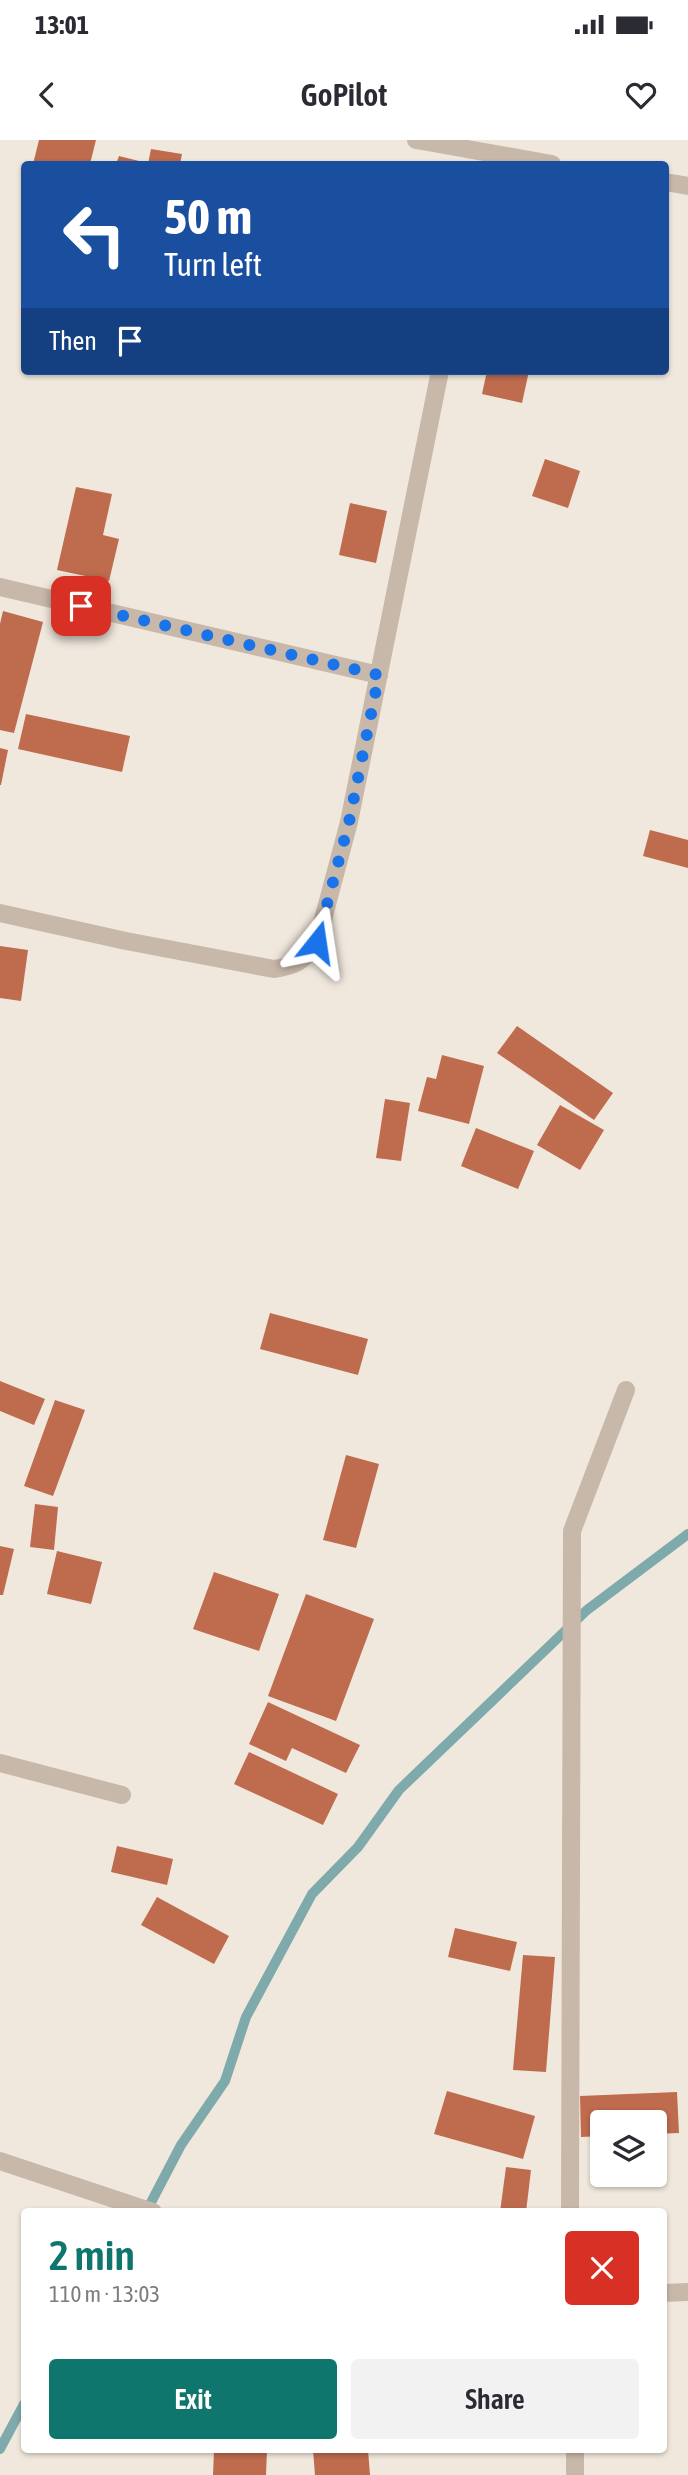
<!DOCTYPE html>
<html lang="en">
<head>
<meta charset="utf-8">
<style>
  body { margin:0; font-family:"Asap Condensed",sans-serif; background:#f2f2f3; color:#2b2b33; height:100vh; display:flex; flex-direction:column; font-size:26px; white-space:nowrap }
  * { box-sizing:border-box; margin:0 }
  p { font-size:23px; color:#7c7c81 }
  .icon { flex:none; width:38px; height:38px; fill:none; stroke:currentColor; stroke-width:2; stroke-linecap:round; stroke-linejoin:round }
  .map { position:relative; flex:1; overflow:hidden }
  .drawer { position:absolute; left:21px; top:2068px; width:646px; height:245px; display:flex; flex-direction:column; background:#fff; border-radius:7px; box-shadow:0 2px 5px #0004 }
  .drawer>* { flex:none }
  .banner { position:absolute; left:21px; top:21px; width:648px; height:214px; border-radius:7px; box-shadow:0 2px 5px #0004; background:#1a4fa0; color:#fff; overflow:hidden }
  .controls { position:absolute; left:590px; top:1970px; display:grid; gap:14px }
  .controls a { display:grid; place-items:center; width:77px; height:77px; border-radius:7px; background:#fff; box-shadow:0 2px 5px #0004; font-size:35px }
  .pin { position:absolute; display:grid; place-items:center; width:60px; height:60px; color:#fff; margin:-30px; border-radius:14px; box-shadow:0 4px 10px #0006 }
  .me { position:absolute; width:77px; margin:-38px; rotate:15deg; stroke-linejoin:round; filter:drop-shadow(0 0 5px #0008) }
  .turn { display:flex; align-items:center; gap:24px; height:147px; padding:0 28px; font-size:32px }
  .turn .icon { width:91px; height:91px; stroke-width:2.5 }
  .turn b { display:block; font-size:49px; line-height:60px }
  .then { display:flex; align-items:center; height:66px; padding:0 28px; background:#0003; gap:14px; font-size:26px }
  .round { display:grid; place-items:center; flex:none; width:74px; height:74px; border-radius:7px; background:#f2f2f3 }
  .head { display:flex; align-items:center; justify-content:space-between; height:119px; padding:0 28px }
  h1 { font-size:42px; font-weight:600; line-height:52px; color:#0f766e }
  .action { display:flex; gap:14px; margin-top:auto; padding:14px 28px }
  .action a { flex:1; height:80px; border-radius:7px; background:#0f766e; color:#fff; font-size:28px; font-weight:600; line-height:80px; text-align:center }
  .action a+a { background:#f2f2f3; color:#2b2b33 }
  .status { display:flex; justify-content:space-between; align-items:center; height:49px; padding:0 35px; background:#fff; direction:ltr }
  .status svg { height:19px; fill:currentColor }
  header { display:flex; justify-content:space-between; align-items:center; height:91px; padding:0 28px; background:#fff; font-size:32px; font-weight:600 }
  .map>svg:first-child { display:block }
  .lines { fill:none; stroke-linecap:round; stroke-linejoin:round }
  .stream { stroke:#7eaaac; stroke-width:10 }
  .building { fill:#be6b4e }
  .minor { stroke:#c8b8aa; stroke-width:18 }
  .route { stroke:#1a73e8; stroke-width:12; stroke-dasharray:0 21.6 }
</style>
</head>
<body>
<div class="status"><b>13:01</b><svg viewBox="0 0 49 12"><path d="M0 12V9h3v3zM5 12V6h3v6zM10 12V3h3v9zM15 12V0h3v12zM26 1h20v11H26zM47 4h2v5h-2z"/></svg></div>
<header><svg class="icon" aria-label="back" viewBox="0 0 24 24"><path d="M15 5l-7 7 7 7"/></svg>GoPilot<svg class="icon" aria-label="heart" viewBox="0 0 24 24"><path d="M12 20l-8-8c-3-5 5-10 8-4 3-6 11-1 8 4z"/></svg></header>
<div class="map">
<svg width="688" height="2335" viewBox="0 0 688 2335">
  <rect width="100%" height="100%" fill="#f1e8dd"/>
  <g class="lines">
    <!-- stream -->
    <g class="stream">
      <path d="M 146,2072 L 181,2005 L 225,1941 L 246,1877 L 312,1754 L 358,1707 L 399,1650 L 587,1470 L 688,1394"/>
      <path d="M 0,2309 L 24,2264"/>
    </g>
  </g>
  <!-- building -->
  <g class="building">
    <path d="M 39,0 L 96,0 L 90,24 L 33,24 Z"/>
    <path d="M 151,9 L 182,14 L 180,24 L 148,24 Z"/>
    <path d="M 119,16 L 143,22 L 142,24 L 116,24 Z"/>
    <path d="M 487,231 L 529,231 L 522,263 L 482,254 Z"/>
    <path d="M 545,319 L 580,331 L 568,368 L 532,356 Z"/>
    <path d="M 76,347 L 112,354 L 103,395 L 119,399 L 109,441 L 57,430 Z"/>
    <path d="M 350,363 L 387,371 L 376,423 L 339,415 Z"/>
    <path d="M 3,471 L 43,482 L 14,593 L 0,590 L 0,484 Z"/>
    <path d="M 26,574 L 130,596 L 122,632 L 18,609 Z"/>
    <path d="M 0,608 L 8,610 L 1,645 L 0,645 Z"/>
    <path d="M 650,690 L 688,700 L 688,728 L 643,716 Z"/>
    <path d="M 0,806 L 28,810 L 21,861 L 0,858 Z"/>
    <path d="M 517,886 L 613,953 L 594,980 L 497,913 Z"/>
    <path d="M 442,915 L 484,926 L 469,984 L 418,971 L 427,937 L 436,939 Z"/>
    <path d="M 385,959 L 410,963 L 401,1021 L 376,1018 Z"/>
    <path d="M 560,965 L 604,990 L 580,1030 L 537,1005 Z"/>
    <path d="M 476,988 L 534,1011 L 518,1049 L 461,1026 Z"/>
    <path d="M 270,1173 L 368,1199 L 358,1235 L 260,1209 Z"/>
    <path d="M 0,1241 L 45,1259 L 34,1285 L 0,1271 Z"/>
    <path d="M 55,1260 L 85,1270 L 53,1356 L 24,1346 Z"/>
    <path d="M 346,1315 L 379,1324 L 356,1408 L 323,1400 Z"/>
    <path d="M 35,1364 L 58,1367 L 54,1410 L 30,1407 Z"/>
    <path d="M 0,1406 L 14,1409 L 3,1455 L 0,1455 Z"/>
    <path d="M 57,1411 L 102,1422 L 91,1464 L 47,1454 Z"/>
    <path d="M 214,1432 L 279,1454 L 259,1511 L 193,1489 Z"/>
    <path d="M 306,1454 L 374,1479 L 336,1581 L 268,1556 Z"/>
    <path d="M 268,1562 L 360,1605 L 346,1633 L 292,1608 L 286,1621 L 249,1604 Z"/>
    <path d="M 249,1612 L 338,1654 L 323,1685 L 234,1644 Z"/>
    <path d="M 117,1706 L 173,1719 L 167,1745 L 111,1732 Z"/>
    <path d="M 157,1757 L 229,1796 L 214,1824 L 141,1785 Z"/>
    <path d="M 455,1788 L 517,1802 L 510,1831 L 448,1817 Z"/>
    <path d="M 523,1815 L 555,1817 L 546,1932 L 513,1930 Z"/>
    <path d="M 447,1951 L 535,1976 L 523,2019 L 434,1994 Z"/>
    <path d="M 677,1952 L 679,1993 L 654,1994 L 654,1983 L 602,1983 L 602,1996 L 581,1997 L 580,1956 Z"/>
    <path d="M 506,2027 L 531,2030 L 526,2072 L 500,2072 Z"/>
    <path d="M 214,2310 L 267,2310 L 266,2335 L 213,2335 Z"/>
    <path d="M 313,2310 L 368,2310 L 370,2335 L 315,2335 Z"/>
  </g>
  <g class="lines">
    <!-- minor -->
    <g class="minor">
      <path d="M 416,0 L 552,24"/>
      <path d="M 665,42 L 688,46"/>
      <path d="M 0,447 L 379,535"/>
      <path d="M 0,773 L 126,801 L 274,829 C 296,826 304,821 317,802 L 349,682 L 440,231"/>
      <path d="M 0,1623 L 122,1655"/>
      <path d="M 0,2021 L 153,2072"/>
      <path d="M 570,2072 L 572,1391 L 626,1250"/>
      <path d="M 663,2153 L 688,2152"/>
      <path d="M 575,2310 L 575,2335"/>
    </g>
  </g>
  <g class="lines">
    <!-- route -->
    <path class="route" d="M 81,466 L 379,535 L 349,682 L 317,802"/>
  </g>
</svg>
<div class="controls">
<a><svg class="icon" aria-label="layers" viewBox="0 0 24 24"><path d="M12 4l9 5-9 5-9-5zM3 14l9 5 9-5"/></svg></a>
</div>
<div class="pin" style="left:81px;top:466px;background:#d93025"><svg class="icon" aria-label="arrive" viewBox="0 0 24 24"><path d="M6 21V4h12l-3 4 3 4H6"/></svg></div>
<svg class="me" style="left:317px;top:802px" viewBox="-20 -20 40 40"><path d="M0-17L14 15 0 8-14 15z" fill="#1a73e8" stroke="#fff" stroke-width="4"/></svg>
<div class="banner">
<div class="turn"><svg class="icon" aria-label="left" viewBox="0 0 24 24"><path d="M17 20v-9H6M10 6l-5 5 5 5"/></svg><div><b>50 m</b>Turn left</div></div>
<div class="then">Then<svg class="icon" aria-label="arrive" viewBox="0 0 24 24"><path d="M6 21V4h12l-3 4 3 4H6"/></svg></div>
</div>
<section class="drawer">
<div class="head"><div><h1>2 min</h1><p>110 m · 13:03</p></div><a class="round" style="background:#d93025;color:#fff"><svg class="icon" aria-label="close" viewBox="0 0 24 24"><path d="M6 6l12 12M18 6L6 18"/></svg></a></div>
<div class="action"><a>Exit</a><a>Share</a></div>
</section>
</div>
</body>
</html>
